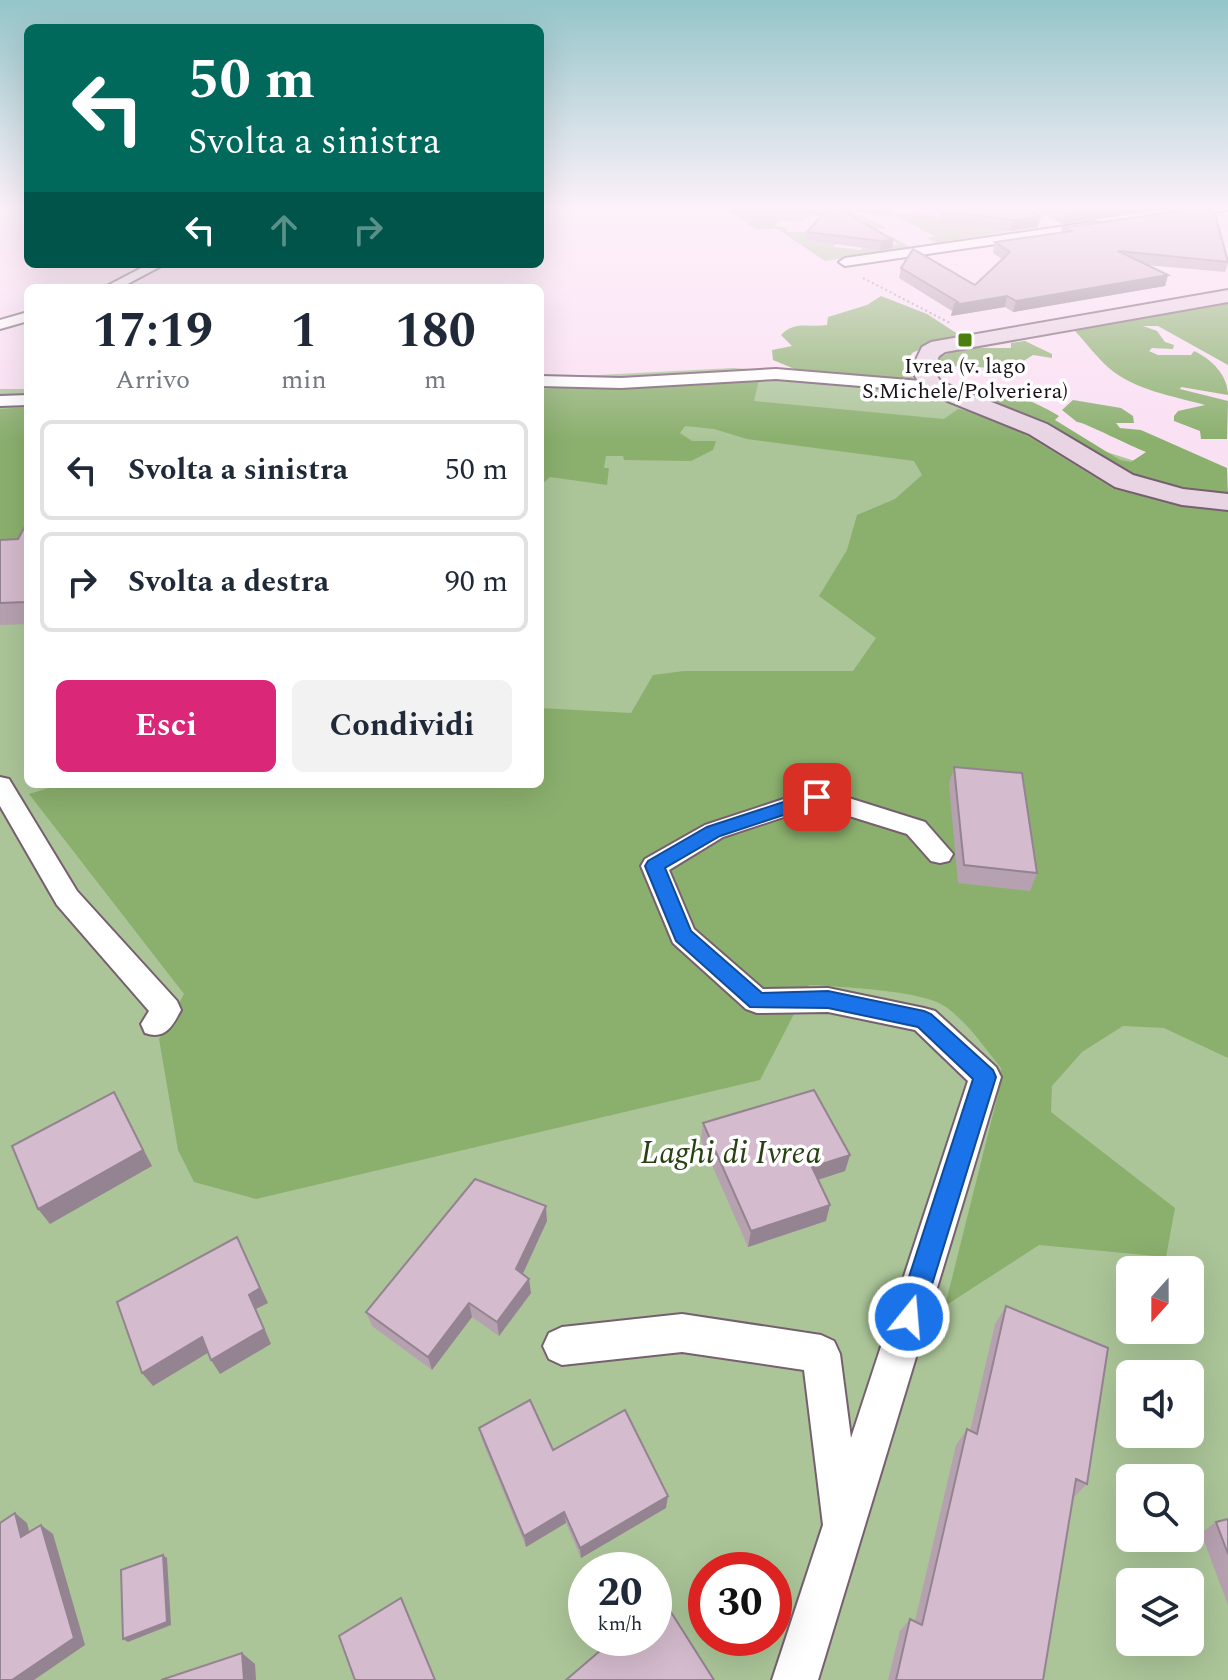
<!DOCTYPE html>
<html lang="it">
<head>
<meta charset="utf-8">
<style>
  body { margin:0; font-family:Spectral,serif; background:#f2f2f3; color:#1f2937; height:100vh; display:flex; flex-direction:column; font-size:30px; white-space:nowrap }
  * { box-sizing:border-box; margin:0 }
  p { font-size:26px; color:#747a83 }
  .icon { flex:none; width:44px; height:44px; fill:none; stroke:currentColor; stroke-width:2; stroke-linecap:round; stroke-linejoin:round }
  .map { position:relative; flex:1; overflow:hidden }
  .details { position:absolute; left:24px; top:284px; width:520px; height:504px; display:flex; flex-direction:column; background:#fff; border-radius:12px; box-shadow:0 8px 32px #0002 }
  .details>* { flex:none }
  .banner { position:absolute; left:24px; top:24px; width:520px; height:244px; border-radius:12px; box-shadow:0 8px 32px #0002; background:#00695c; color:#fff; overflow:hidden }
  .needle { width:52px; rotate:201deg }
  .tools { position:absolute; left:1116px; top:1256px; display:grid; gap:16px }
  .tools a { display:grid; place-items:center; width:88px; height:88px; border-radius:12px; background:#fff; box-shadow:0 8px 32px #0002; font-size:40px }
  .speed { position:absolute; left:568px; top:1552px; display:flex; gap:16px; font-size:40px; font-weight:700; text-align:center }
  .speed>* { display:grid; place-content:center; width:104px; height:104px; border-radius:50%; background:#fff; box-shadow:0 8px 32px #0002; line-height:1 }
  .speed small { font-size:20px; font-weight:400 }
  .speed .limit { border:12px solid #d22; background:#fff; color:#111 }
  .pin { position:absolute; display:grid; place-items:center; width:68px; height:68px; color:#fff; margin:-34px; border-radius:16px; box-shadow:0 4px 12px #0006 }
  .me { position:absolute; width:88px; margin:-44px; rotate:17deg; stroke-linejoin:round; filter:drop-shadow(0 0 6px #0008) }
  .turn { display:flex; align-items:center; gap:28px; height:168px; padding:0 32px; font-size:36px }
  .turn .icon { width:104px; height:104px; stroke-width:2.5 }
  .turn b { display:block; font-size:56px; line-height:68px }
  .lanes { display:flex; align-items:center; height:76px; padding:0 32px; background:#0003; justify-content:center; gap:40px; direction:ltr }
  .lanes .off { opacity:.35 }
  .eta { display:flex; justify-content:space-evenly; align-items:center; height:136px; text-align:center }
  .eta b { font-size:48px; font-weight:700; line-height:56px }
  .button { display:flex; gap:16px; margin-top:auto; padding:16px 32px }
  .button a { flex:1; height:92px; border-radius:12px; background:#db2777; color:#fff; font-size:32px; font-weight:700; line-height:92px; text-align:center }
  .button a+a { background:#f2f2f3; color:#1f2937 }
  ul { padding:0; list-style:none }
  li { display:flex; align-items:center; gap:24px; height:100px; margin:0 16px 12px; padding:0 16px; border:4px solid #e0e1e3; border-radius:12px }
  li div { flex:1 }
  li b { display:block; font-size:30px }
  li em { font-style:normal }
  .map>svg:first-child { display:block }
  .green { fill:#abc598; fill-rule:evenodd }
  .forest { fill:#8bb06e }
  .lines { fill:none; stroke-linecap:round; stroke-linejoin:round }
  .street-casing { stroke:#765f6f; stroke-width:4 }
  .secondary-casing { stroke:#765f6f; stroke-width:4 }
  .path { stroke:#aa96a5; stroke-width:2; stroke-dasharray:2 3; stroke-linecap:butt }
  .street { fill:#fff; fill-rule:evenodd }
  .secondary { fill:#e8d4e3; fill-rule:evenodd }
  .wall { fill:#b6a1b0 }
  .shaded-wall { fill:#948390 }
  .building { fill:#d4bbcd; stroke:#948390; stroke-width:2 }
  .route { fill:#1a73e8; stroke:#114b97; stroke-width:2 }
  .poi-dot { fill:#4c7f10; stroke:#fff; stroke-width:3 }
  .labels { text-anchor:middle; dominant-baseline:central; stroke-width:7; stroke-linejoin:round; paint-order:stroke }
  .far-poi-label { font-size:22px; fill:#1b1219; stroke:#fff }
  .near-park-label { font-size:32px; font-style:italic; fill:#294112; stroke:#fff }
</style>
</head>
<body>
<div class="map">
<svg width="1228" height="1680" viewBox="0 0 1228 1680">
  <rect width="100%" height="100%" fill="#fae0f3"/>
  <!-- green -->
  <g class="green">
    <path d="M 720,205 L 837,205 C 854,215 871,217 887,229 L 858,228 L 864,220 L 808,215 L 801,222 L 780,220 L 774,226 L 788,228 L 786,232 L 814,232 L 836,243 L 834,247 L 861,250 L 869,240 L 898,245 L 889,235 L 910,247 L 825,261 L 776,228 L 757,230 Z"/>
    <path d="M 919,212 L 920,214 L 1028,228 L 936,243 L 927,238 L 934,236 L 900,218 L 886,215 Z"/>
    <path d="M 733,368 L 882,378 L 1000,407 L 1091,447 L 1228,491 L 1228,1680 L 0,1680 L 0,389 L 28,389 L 28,784 L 540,784 L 540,378 ZM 1130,1270 L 1190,1270 L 1190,1330 L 1130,1330 ZM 1130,1374 L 1190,1374 L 1190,1434 L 1130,1434 ZM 1130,1478 L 1190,1478 L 1190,1538 L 1130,1538 ZM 586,1570 L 654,1570 L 654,1638 L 586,1638 ZM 706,1570 L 774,1570 L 774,1638 L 706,1638 ZM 1130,1582 L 1190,1582 L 1190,1642 L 1130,1642 Z"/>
  </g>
  <!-- forest -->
  <g class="forest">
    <path d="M 881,296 L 927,314 L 964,338 L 932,344 L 912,353 L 907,365 L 913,378 L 911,382 L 804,373 L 773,360 L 772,350 L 792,346 L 781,335 C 795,320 809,328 827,325 L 828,317 L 867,305 Z"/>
    <path d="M 1228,300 L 1228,365 L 1158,326 L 1143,326 L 1157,331 L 1165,342 L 1174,345 L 1173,349 L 1152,348 L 1149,351 L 1158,355 L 1191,355 L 1194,351 C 1212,359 1228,376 1228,395 L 1181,387 L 1180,389 L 1228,401 L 1227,439 L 1201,439 L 1200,431 L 1174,421 L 1174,416 L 1178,411 L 1205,405 C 1173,396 1134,390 1109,368 C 1096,357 1086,342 1074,330 Z"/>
    <path d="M 1025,341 L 1052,354 L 1052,358 L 1033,355 L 1014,367 L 997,368 L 951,366 L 935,360 C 961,343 983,349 1011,348 L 1011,343 Z"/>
    <path d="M 760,376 L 754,401 L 944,419 L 958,409 L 998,418 L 1114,489 L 1159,500 L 1228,509 L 1228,1058 L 1164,1028 L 1123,1026 L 1082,1052 L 1052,1086 L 1051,1112 L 1175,1208 L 1166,1257 L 1039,1245 L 945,1306 L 998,1094 L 1001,1068 C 984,1047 968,1023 946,1007 C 923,990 840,987 809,985 L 760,1080 L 256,1199 L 194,1182 L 178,1150 L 159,1039 L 184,994 L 29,794 L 62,784 L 540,784 L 540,708 L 631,713 L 653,675 L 684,671 L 853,671 L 876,638 L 819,596 L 847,550 L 857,515 L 895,499 L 922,475 L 914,461 L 747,439 L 714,429 L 685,426 L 680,433 L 692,441 L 716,441 L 713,450 L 691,461 L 624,460 L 623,456 L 606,456 L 604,468 L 609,468 L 607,485 L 550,477 L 540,486 L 540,389 Z"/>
    <path d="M 987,386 C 1011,393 1037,402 1059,416 L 1055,420 L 1120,460 L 1131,462 L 1146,452 C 1132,447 1084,422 1077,422 L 1062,410 L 1073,400 L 1121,408 L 1133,416 L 1134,423 L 1116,423 L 1120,428 L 1141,430 L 1227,468 L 1228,497 C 1132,490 1044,434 958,393 Z"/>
    <path d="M 28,407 L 28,557 L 0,561 L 0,409 Z"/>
  </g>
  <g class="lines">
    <defs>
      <g id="street">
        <path d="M 1228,205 L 1228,210 L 1176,217 L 1170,214 L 1176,211 Z"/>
        <path d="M 1094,222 L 1098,223 L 1098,229 L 845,266 L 839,262 L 845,258 Z"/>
        <path d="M 149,264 L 165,264 L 120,288 L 103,288 Z"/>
        <path d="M 28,312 L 28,321 L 0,329 L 0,320 Z"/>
        <path d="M 776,369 L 933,382 L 941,387 L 933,392 L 776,379 L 621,388 L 540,386 L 540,376 L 621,378 Z"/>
        <path d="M 28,395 L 28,405 L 0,406 L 0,396 Z"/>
        <path d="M 0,777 L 9,779 L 77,891 L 177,1001 L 181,1010 C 172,1027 165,1040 145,1033 L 141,1024 L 149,1011 L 57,905 L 0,806 Z"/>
        <path d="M 817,788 L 925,822 L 953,854 L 949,861 L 940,863 L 931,861 L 907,834 L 817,806 L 723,837 L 669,870 L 694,929 L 763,989 L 828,988 L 924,1008 L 935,1011 L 996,1067 L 1001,1077 L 818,1680 L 772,1680 L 823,1525 L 804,1370 L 682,1352 L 562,1365 L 549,1359 L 543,1346 L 549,1333 L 562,1327 L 682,1314 L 821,1335 L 834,1341 L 840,1354 L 851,1438 L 968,1081 L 915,1030 L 828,1012 L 757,1013 L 746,1009 L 673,943 L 641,866 L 645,859 L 705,825 Z"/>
      </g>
      <path id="secondary" d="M 1228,290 L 1228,302 L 945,352 L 939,356 L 933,370 L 941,382 L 1047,424 L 1133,475 L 1183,489 L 1228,494 L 1228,510 L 1182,505 L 1115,487 L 1029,434 L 925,392 L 911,370 L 922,347 L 931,342 Z"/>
    </defs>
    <!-- street casing -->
    <use href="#street" class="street-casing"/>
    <!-- secondary casing -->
    <use href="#secondary" class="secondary-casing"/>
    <!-- path -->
    <path class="path" d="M 863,278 L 950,323"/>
    <!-- street -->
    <use href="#street" class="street"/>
    <!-- secondary -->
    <use href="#secondary" class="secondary"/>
  </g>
  <!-- wall -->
  <g class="wall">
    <path d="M 793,205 L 895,205 L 887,216 L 843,211 L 893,240 L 892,248 L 880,250 L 806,240 L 807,232 L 828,209 Z"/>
    <path d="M 1019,205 L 1038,227 L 1010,231 L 939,223 L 941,211 Z"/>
    <path d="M 1023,205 L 1181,205 L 1181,207 L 1063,224 Z"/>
    <path d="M 1062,228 L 1228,259 L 1228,264 L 1225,272 L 1146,265 L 1168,275 L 1165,286 L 1013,312 L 1005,307 L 951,316 L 952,311 L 899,278 L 901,268 L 975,285 L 1002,259 L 993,253 L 995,242 L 1061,233 Z"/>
    <path d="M 28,521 L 28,624 L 0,625 L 0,540 L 18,539 Z"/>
    <path d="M 954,767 L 1037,873 L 1030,891 L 958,883 L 949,784 Z"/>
    <path d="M 703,1123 L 850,1155 L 845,1171 L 818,1180 L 826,1221 L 748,1247 L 701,1140 Z"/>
    <path d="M 547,1221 L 523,1274 L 531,1293 L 499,1336 L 472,1317 L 432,1370 L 372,1326 L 366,1312 Z"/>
    <path d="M 1006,1306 L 1087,1484 L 1073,1498 L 1043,1680 L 888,1680 L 900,1631 L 910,1619 L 915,1621 L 956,1445 L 967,1429 L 970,1431 L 995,1324 Z"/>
    <path d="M 479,1428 L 553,1450 L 666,1508 L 581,1558 L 566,1523 L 526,1547 L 482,1440 Z"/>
    <path d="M 1228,1519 L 1228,1605 L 1201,1533 L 1216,1522 Z"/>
  </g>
  <!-- shaded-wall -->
  <g class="shaded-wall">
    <path d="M 891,205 L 895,205 L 887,216 L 888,208 Z"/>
    <path d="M 1120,205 L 1181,205 L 1181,207 L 1063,224 L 1066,212 Z"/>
    <path d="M 1041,216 L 1038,227 L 1010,231 L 1013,220 Z"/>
    <path d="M 893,240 L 892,248 L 880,250 L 881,241 Z"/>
    <path d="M 1168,275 L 1165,286 L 1013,312 L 1016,301 Z"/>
    <path d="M 1007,296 L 1005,307 L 951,316 L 954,305 Z"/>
    <path d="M 114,1092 L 152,1166 L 50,1224 L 38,1209 Z"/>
    <path d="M 850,1155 L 845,1171 L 808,1183 L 812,1167 Z"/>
    <path d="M 830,1205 L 826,1221 L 748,1247 L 751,1231 Z"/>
    <path d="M 546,1206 L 547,1221 L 518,1284 L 516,1269 Z"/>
    <path d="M 237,1237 L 268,1303 L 256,1309 L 271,1344 L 220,1374 L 211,1360 L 249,1295 Z"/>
    <path d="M 529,1279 L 531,1293 L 499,1336 L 497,1322 Z"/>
    <path d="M 469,1303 L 472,1317 L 432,1370 L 428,1357 Z"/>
    <path d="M 202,1337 L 211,1351 L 153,1386 L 142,1373 Z"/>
    <path d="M 668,1496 L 666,1508 L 581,1558 L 580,1548 Z"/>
    <path d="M 564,1512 L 566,1523 L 526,1547 L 524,1536 Z"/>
    <path d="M 15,1513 L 27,1523 L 33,1546 L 21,1537 Z"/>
    <path d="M 41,1525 L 53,1534 L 85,1645 L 34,1680 L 12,1680 Z"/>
    <path d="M 163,1555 L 167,1558 L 171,1625 L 128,1642 L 123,1639 Z"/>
    <path d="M 242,1653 L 255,1664 L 256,1680 L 244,1680 Z"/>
  </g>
  <!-- building -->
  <g class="building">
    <path d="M 831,205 L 833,205 L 893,240 L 881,241 L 807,232 Z"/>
    <path d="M 862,205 L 891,205 L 888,208 Z"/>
    <path d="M 946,205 L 1019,205 L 1041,216 L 1013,220 L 941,211 Z"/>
    <path d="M 1050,205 L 1120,205 L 1066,212 Z"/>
    <path d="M 1206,207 L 1214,210 L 1228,262 L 1118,251 L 1168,275 L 1016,301 L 1007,296 L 954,305 L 958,302 L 901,268 L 913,249 L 975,285 L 1010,252 L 995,242 L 1073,231 L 1062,228 Z"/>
    <path d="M 28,521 L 28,596 L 25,602 L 0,603 L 0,540 L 18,539 Z"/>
    <path d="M 954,767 L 1022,773 L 1037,873 L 964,865 Z"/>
    <path d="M 814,1090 L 850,1155 L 812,1167 L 830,1205 L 751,1231 L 703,1123 Z"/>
    <path d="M 114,1092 L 143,1150 L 38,1209 L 12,1146 Z"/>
    <path d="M 475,1179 L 546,1206 L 516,1269 L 529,1279 L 497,1322 L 469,1303 L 428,1357 L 366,1312 Z"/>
    <path d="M 237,1237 L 260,1288 L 249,1295 L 264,1329 L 211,1360 L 202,1337 L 142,1373 L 117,1302 Z"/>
    <path d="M 1006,1306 L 1108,1348 L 1087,1484 L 1076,1479 L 1043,1680 L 896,1680 L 910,1619 L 922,1625 L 967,1429 L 977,1434 Z"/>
    <path d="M 530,1400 L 553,1450 L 625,1410 L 668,1496 L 580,1548 L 564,1512 L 524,1536 L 479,1428 Z"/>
    <path d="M 15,1513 L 21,1537 L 41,1525 L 74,1638 L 12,1680 L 0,1680 L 0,1523 Z"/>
    <path d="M 1228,1519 L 1228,1554 L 1216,1522 Z"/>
    <path d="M 163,1555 L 167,1622 L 123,1639 L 121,1570 Z"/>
    <path d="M 401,1598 L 435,1680 L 355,1680 L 339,1636 Z"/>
    <path d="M 662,1598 L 714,1680 L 566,1680 L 615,1638 L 654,1638 L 654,1604 Z"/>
    <path d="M 242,1653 L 244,1680 L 161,1680 Z"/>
  </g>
  <!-- sky -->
  <linearGradient id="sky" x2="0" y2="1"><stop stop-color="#94c5c9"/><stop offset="0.47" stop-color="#fdf1fa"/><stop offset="1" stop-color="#fdf1fa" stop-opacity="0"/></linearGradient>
  <rect width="1228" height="440" fill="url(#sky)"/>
  <!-- route -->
  <path class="route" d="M 817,791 L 823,793 L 826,797 L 823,802 L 720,836 L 665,868 L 691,931 L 762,993 L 828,991 L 924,1011 L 931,1014 L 993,1070 L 996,1077 L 922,1317 L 918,1326 L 909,1330 L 900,1326 L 896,1317 L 973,1079 L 918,1027 L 828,1008 L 750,1007 L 676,941 L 645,866 L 648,861 L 707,827 Z"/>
  <!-- markers -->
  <rect class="poi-dot" x="957" y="332" width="16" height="16" rx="4"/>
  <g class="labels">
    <!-- far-poi labels -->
    <g class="far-poi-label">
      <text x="965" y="366">Ivrea (v. lago<tspan x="965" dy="25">S.Michele/Polveriera)</tspan></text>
    </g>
    <!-- near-park labels -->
    <g class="near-park-label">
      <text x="731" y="1153">Laghi di Ivrea</text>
    </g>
  </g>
</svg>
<div class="tools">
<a><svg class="needle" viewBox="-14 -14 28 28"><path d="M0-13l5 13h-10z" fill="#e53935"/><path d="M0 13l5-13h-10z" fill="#747a83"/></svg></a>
<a><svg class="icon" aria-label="sound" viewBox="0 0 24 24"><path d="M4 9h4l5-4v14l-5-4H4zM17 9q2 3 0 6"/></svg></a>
<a><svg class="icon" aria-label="search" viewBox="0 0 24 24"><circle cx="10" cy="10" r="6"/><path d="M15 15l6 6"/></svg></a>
<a><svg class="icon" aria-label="layers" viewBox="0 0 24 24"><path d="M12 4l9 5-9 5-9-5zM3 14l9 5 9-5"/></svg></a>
</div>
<div class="speed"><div>20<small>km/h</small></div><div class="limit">30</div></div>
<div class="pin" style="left:817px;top:797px;background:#d93025"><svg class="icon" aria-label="arrive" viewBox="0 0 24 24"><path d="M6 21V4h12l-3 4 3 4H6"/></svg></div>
<svg class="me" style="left:909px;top:1317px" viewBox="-20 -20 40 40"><circle r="17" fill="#1a73e8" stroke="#fff" stroke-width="3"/><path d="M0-11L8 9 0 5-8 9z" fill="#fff"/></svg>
<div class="banner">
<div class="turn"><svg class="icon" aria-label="left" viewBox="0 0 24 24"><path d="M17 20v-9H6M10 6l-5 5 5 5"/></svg><div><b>50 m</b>Svolta a sinistra</div></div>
<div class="lanes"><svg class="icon" aria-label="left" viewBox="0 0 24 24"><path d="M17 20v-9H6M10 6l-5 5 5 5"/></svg><svg class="icon off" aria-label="ahead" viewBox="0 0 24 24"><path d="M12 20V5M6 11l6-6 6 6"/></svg><svg class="icon off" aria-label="right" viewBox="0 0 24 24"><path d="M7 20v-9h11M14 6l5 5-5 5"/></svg></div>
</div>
<section class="details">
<div class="eta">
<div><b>17:19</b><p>Arrivo</p></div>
<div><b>1</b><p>min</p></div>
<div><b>180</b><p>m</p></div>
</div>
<ul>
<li><svg class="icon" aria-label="left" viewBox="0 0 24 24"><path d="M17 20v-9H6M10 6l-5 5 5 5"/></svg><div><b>Svolta a sinistra</b></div><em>50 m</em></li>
<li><svg class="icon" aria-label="right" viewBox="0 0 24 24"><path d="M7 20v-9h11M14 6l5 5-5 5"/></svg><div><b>Svolta a destra</b></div><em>90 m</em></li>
</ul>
<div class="button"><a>Esci</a><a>Condividi</a></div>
</section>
</div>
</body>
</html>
